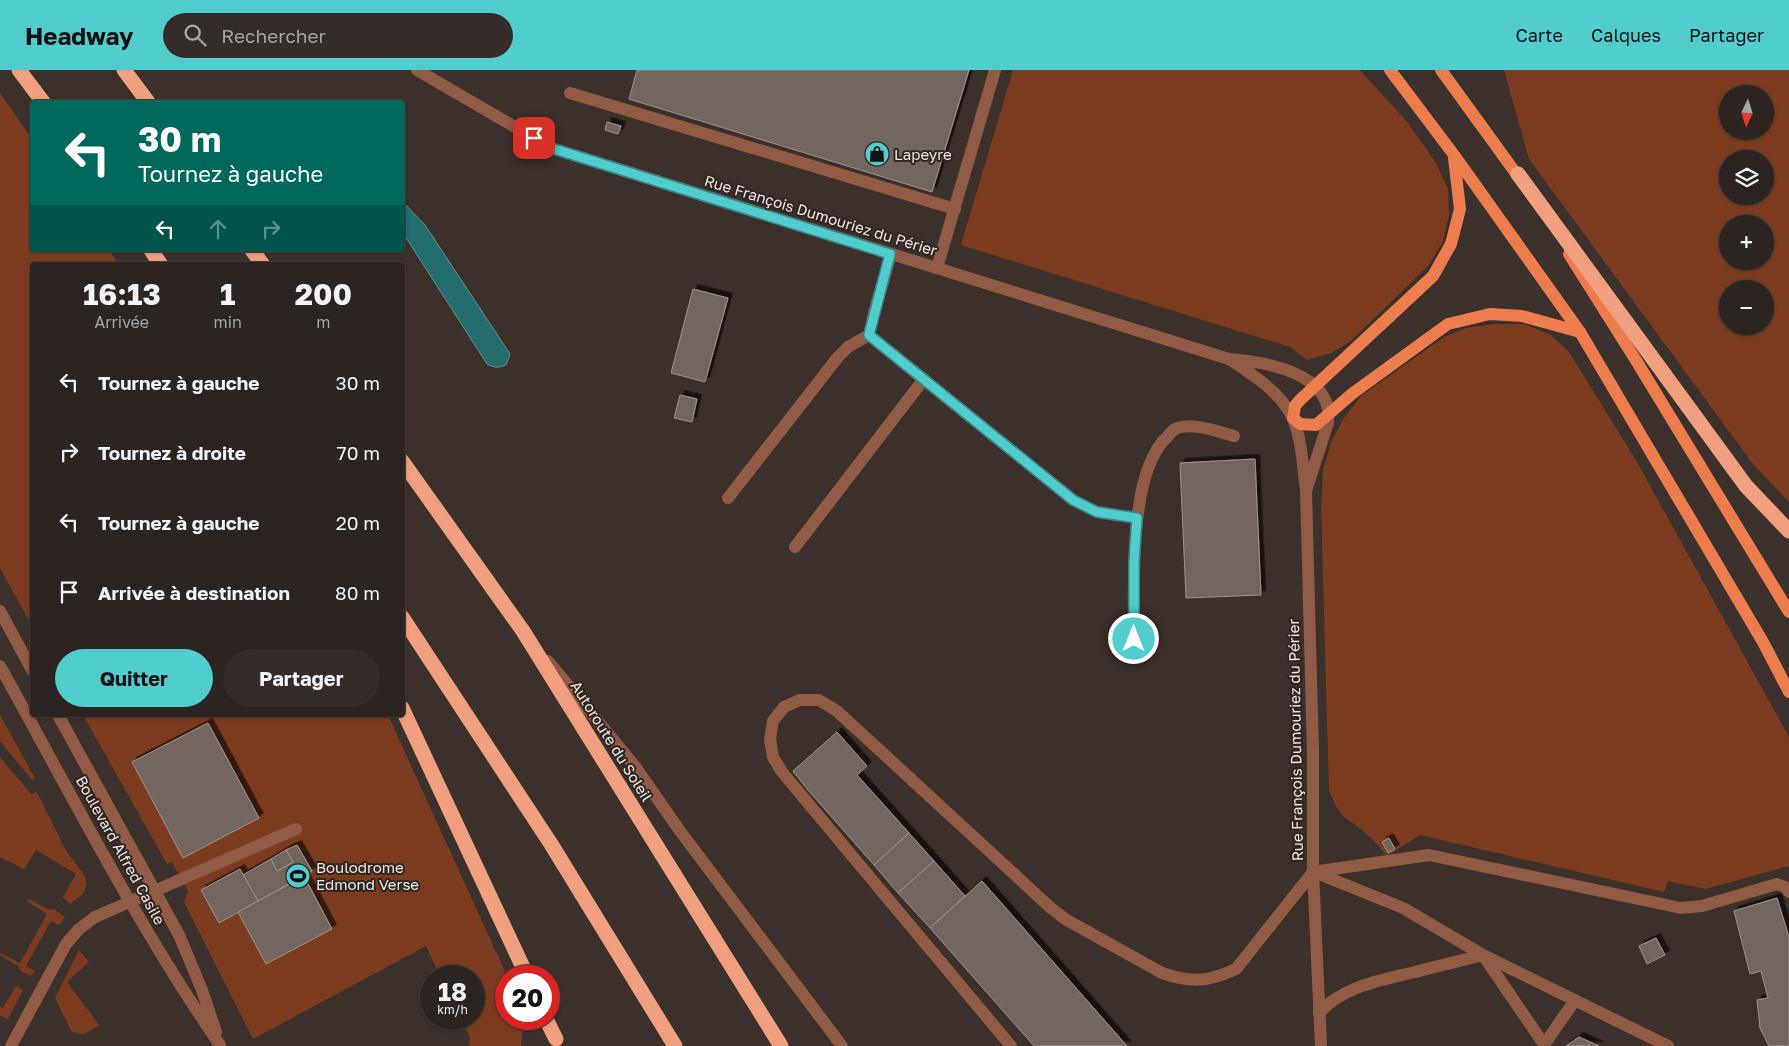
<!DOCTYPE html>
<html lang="fr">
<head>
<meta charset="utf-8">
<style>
  body { margin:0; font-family:"Golos Text",sans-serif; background:#342c29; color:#f1f3f6; height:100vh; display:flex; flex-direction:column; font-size:19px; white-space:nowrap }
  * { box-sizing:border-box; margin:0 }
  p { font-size:16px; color:#a6a4a5 }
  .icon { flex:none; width:28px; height:28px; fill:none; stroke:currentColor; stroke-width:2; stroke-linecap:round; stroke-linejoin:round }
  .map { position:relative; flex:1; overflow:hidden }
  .sheet { position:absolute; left:30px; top:192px; width:375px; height:455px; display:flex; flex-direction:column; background:#2c2420; border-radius:5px; box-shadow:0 1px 4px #0004,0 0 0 1px #48413e }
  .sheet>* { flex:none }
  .top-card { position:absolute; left:30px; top:30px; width:375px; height:152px; border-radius:5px; box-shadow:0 1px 4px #0004,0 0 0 1px #48413e; background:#00695c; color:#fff; overflow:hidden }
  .needle { width:32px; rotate:184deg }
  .controls { position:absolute; left:1719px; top:15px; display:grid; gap:10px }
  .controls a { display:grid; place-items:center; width:55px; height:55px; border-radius:50%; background:#2c2420; box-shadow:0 1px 4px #0004,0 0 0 1px #48413e; font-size:25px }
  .speed { position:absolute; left:420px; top:895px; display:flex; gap:10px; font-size:25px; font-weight:700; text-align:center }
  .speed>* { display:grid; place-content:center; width:65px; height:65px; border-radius:50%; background:#2c2420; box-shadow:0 1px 4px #0004,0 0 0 1px #48413e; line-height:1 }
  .speed small { font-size:12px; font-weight:400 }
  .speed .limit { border:8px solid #d22; background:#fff; color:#111 }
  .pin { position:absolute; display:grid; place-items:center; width:42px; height:42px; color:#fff; margin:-21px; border-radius:10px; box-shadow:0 2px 8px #0006 }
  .me { position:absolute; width:55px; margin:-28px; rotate:0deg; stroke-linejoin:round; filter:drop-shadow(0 0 4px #0008) }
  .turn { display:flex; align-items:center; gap:18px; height:105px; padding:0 25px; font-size:22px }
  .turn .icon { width:65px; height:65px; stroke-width:2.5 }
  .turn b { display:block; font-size:35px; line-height:42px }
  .lanes { display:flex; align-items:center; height:48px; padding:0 25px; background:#0003; justify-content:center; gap:25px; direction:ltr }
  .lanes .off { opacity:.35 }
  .eta { display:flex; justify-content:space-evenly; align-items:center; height:85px; text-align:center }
  .eta b { font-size:30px; font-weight:700; line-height:35px }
  .button { display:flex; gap:10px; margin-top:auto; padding:10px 25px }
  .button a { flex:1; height:58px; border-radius:30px; background:#52cdcd; color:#111; font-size:20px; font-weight:700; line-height:58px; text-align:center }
  .button a+a { background:#342c29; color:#f1f3f6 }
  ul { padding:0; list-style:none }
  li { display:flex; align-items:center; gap:15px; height:70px; padding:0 25px }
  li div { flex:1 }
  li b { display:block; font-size:19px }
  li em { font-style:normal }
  header { display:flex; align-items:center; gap:30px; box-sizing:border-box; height:70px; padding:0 25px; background:#52cdcd; color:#111 }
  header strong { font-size:24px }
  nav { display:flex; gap:28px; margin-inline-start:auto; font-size:18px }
  .search { width:350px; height:45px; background:#342c29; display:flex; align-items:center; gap:12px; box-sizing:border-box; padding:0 18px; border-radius:28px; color:#a6a4a5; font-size:19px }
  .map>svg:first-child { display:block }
  .green { fill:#7d3c20; fill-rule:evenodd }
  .water { fill:#246d6d; stroke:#619291 }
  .building { fill:#726560; stroke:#a1938d; filter:url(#shadow) }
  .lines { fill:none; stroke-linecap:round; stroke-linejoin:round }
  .minor { stroke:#915a44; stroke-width:12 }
  .major { stroke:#ed7d4e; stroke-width:12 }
  .highway { stroke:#f09f7f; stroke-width:15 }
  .route-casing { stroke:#358585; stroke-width:12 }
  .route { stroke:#52cdcd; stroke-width:9 }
  .labels { text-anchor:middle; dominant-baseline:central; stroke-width:4; stroke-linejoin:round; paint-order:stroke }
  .poi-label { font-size:15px; fill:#eee7e4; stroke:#312621; text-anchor:start }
  .street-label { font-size:15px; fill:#eee7e4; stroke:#312621 }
</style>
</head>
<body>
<header>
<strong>Headway</strong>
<div class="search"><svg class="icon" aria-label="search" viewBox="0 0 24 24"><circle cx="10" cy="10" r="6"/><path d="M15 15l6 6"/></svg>Rechercher</div>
<nav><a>Carte</a><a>Calques</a><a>Partager</a></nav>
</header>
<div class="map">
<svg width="1789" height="976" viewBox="0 0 1789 976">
  <defs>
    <filter id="shadow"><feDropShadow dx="4.5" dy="-4.5" stdDeviation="0" flood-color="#0009"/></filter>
  </defs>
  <rect width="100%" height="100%" fill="#3b302b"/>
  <!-- green -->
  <g class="green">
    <path d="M 1013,0 L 1360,0 L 1408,53 L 1436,93 L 1448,119 L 1449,145 L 1443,171 L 1429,195 L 1351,271 L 1331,283 L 1307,290 L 1290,277 L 961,175 Z"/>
    <path d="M 1504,0 L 1789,0 L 1789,432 L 1753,394 L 1529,89 ZM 1728,24 L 1765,24 L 1765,61 L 1728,61 ZM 1728,89 L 1765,89 L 1765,126 L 1728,126 ZM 1728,154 L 1765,154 L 1765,191 L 1728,191 ZM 1728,219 L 1765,219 L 1765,256 L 1728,256 Z"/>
    <path d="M 0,23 L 32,69 L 32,180 L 109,180 L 119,195 L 32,195 L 32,556 L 0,498 Z"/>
    <path d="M 1495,254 L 1524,254 L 1551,265 L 1569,282 L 1637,392 L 1789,667 L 1789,796 L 1705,819 L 1668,811 L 1664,822 L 1420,765 L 1387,786 L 1376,773 L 1361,759 L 1343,746 L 1336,736 L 1329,721 L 1321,435 L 1323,399 L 1332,370 L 1344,348 L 1361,326 L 1444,267 L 1466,258 Z"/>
    <path d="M 0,645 L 35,708 L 32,710 L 0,671 Z"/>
    <path d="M 83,645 L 388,645 L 507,906 L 506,949 L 522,949 L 523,955 L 521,976 L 469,976 L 470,967 L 461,949 L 474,949 L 474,906 L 440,906 L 426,876 L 253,969 L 184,832 L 188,821 L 172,792 L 167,794 Z"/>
    <path d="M 0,687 L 31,724 L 37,722 L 65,779 L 85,806 L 87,815 L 83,824 L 70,834 L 63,827 L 76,804 L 36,780 L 24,799 L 0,787 Z"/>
    <path d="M 29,829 L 49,840 L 54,839 L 65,847 L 59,855 L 51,851 L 26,896 L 35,901 L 30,906 L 21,901 L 18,896 L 0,885 L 0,883 L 20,893 L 47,844 L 27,831 Z"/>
    <path d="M 79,880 L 89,892 L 67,912 L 99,955 C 89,962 83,967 71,961 L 55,928 Z"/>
    <path d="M 16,916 L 23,920 L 8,949 L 0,945 L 0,937 L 3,938 Z"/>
  </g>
  <!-- water -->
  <path class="water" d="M 402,131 L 425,155 L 510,284 L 506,295 C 499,298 494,298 487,294 L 403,163 Z"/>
  <!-- building -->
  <g class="building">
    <path d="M 637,0 L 969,0 L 932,122 L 629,29 Z"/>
    <path d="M 607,52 L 621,56 L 618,64 L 605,60 Z"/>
    <path d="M 693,219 L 728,228 L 705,312 L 671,303 Z"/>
    <path d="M 680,325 L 697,329 L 692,352 L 674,348 Z"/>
    <path d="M 1255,389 L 1261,525 L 1186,528 L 1180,393 Z"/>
    <path d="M 208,653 L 259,748 L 183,788 L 132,692 Z"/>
    <path d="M 837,662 L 867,696 L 857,705 L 909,763 L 874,795 L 807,719 L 793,701 Z"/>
    <path d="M 909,763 L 934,791 L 898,823 L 874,795 Z"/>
    <path d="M 1389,768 L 1395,779 L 1388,783 L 1382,772 Z"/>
    <path d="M 297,775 L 312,801 L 258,831 L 243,805 L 271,789 L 277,801 L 293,792 L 286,780 Z"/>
    <path d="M 286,780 L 293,792 L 277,801 L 271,789 Z"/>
    <path d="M 934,791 L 965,826 L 930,858 L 898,823 Z"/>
    <path d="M 240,799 L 258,831 L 219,853 L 201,820 Z"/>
    <path d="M 304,806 L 332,859 L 266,894 L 238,842 Z"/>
    <path d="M 982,811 L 1127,976 L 1034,976 L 930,858 Z"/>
    <path d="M 1777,828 L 1789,867 L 1789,976 L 1769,976 L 1760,958 L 1757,930 L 1768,928 L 1761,901 L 1750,904 L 1734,841 Z"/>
    <path d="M 1656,868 L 1665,885 L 1647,894 L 1639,876 Z"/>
    <path d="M 1579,967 L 1599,976 L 1566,976 Z"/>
  </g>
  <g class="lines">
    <!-- minor -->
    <g class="minor">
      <path d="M 417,0 L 551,78 L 1229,289"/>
      <path d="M 570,23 L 955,139"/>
      <path d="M 891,184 L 874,243 L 869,265 L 1073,430 L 1097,442 L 1137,448"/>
      <path d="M 937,198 L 995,0"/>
      <path d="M 1229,289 C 1266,292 1335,303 1328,353 L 1306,421 C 1303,398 1302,370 1293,349 C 1282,323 1252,304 1229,289 Z"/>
      <path d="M 1306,421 L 1313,682 L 1313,802 L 1321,976"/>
      <path d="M 728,428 L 838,287 L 848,277 L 869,265"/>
      <path d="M 795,477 L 924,309"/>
      <path d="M 0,541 L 32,600"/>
      <path d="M 1134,569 C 1134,518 1128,403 1167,367 C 1169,365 1172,361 1175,359 C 1191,351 1218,362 1234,366"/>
      <path d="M 548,591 L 634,695 L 680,761 L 842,976"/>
      <path d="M 0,596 C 71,724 137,855 220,975"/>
      <path d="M 58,645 L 179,865 L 202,920 L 216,962"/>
      <path d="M 1314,802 L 1403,838 L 1483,885 L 1668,976"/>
      <path d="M 1319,943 C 1343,916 1382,910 1415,902 C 1437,896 1460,891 1483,885 L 1545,976"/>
      <path d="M 1544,975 L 1575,930"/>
      <path d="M 11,976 L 66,874 L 79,859 L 95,847 L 296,759"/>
      <path d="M 1011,976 L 782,702 L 773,687 L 770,669 L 773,651 L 784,637 L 800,630 L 819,630 L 837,641 L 1051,838 L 1065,849 L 1162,903 C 1191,913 1208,912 1236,899 L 1313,802 L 1429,785 L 1681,838 L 1702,836 L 1777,814 L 1785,817 L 1789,822"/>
    </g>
    <!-- major -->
    <g class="major">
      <path d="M 1390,0 L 1454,85 L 1580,262 L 1763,572 L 1789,622"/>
      <path d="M 1441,0 L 1523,113"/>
      <path d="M 1454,88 L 1460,139 L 1451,174 L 1433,206 L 1299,331 L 1295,336 L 1293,348 L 1300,354 L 1316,355 L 1353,323 L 1448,254 L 1490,244 L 1522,246 L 1580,262"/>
      <path d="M 1569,184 L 1637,292 L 1789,542"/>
    </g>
    <!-- highway -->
    <g class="highway">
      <path d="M 19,0 L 43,32"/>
      <path d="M 124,0 L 148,32"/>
      <path d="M 1518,104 L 1746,416 L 1789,461"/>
      <path d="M 151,180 L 161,195"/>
      <path d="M 252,180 L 263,195"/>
      <path d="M 402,391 L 523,561 L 781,976"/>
      <path d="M 402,547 L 551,774 L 675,976"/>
      <path d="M 402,638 L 527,906"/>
      <path d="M 546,949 L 556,969"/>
    </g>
  </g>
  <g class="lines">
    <defs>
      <path id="route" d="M 534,68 L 551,78 L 890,184 L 869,265 L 1073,430 L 1097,442 L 1137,448 L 1134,492 L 1134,569"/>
    </defs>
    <!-- route casing -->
    <use href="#route" class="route-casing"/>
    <!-- route -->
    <use href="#route" class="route"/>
  </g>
  <!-- icons -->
  <defs>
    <symbol id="shop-disc" viewBox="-11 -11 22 22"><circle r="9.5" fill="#52cdcd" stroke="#312621"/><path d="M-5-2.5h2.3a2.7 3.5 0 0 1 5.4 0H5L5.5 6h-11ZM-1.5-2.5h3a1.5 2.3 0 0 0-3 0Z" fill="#111"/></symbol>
    <symbol id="stadium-disc" viewBox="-11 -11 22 22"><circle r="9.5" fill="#52cdcd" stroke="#312621"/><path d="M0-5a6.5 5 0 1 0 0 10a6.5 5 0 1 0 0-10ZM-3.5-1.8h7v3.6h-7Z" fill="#111"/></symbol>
  </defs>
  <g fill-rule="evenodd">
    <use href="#shop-disc" x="863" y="70" width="28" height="28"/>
    <use href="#stadium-disc" x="284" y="792" width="28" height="28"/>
  </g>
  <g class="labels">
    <!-- poi labels -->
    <g class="poi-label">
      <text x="894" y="84">Lapeyre</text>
      <text x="316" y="797">Boulodrome<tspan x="316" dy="17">Edmond Verse</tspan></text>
    </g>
    <!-- street labels -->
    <g class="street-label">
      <text transform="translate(821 145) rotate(17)">Rue François Dumouriez du Périer</text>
      <text transform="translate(1295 670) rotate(-91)">Rue François Dumouriez du Périer</text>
      <text transform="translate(612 671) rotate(58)">Autoroute du Soleil</text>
      <text transform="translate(121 780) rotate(61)">Boulevard Alfred Casile</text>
    </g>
  </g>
</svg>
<div class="controls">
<a><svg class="needle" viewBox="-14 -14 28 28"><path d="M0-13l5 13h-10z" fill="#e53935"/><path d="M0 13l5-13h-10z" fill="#a6a4a5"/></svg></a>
<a><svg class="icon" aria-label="layers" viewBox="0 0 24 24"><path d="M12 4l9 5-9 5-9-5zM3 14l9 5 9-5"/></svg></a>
<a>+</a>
<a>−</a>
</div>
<div class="speed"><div>18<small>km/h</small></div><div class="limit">20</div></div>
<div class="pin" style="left:534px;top:68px;background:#d93025"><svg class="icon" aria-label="arrive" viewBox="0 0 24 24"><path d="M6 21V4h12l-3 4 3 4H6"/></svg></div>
<svg class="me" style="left:1134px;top:569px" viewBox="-20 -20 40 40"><circle r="17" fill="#52cdcd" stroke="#fff" stroke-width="3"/><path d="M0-11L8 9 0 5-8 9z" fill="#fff"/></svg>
<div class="top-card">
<div class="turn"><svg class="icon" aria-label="left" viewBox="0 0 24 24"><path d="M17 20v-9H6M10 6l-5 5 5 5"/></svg><div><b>30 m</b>Tournez à gauche</div></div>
<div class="lanes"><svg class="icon" aria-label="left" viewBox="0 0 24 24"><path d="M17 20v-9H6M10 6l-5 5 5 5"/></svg><svg class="icon off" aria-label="ahead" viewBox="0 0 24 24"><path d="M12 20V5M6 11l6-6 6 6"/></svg><svg class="icon off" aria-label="right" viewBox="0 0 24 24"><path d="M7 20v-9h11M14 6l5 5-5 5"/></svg></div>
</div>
<section class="sheet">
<div class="eta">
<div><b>16:13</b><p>Arrivée</p></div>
<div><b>1</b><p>min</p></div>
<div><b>200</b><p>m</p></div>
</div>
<ul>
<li><svg class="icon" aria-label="left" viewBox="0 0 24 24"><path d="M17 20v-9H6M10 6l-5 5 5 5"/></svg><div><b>Tournez à gauche</b></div><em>30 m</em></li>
<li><svg class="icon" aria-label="right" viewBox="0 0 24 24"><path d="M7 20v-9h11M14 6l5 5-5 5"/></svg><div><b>Tournez à droite</b></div><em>70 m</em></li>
<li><svg class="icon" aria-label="left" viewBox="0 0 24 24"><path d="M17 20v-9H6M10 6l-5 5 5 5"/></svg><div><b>Tournez à gauche</b></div><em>20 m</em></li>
<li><svg class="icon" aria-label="arrive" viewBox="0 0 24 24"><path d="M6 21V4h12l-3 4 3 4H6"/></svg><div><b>Arrivée à destination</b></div><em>80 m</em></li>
</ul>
<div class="button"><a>Quitter</a><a>Partager</a></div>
</section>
</div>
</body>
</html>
